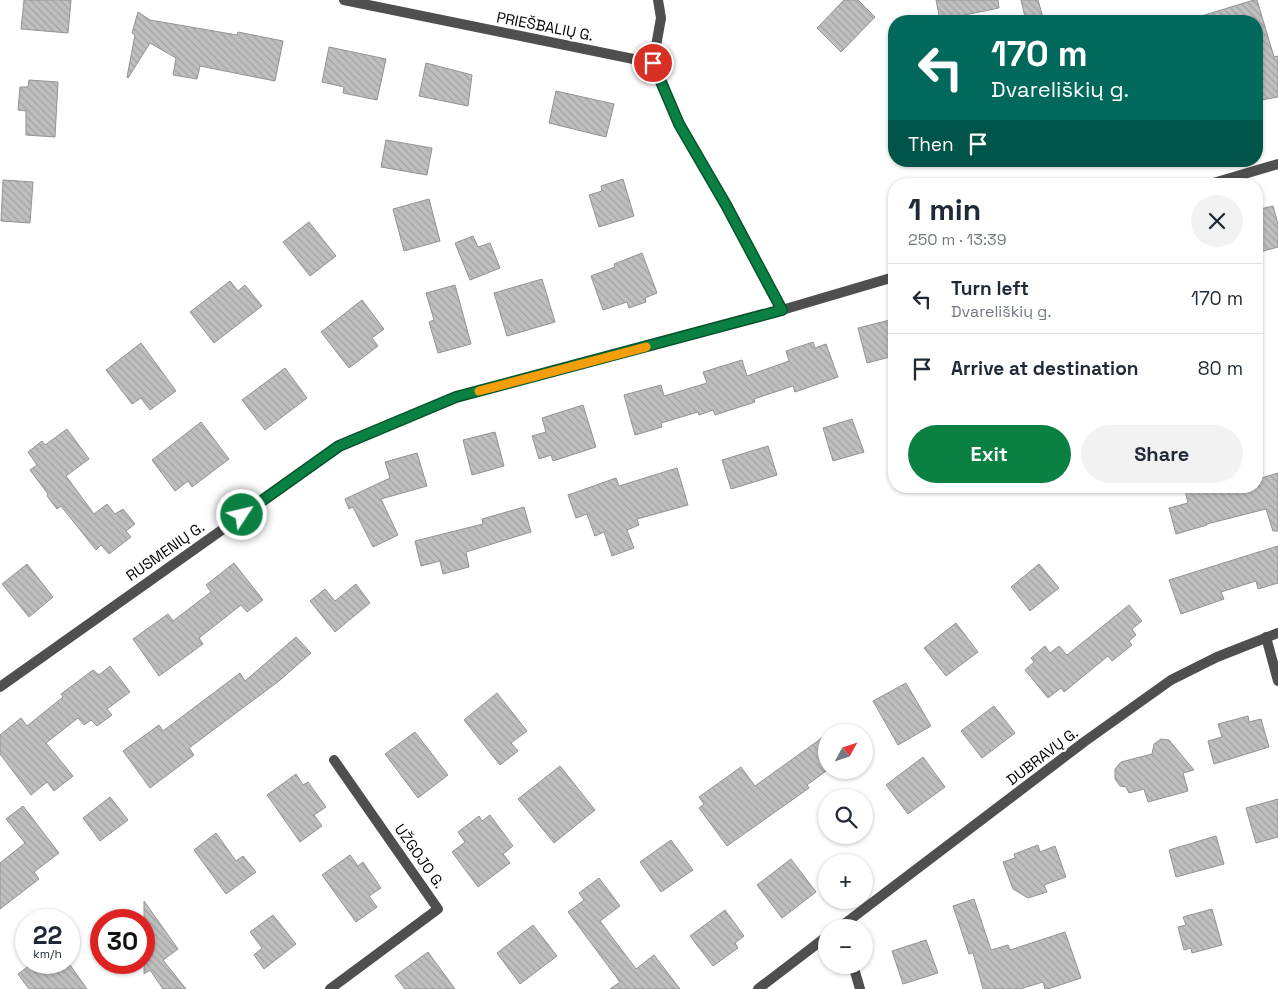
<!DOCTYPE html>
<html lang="en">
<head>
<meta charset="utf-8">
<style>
  body { margin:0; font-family:"Space Grotesk",sans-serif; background:#f2f2f3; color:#1f2937; height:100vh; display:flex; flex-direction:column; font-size:19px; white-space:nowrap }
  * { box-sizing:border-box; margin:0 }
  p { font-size:16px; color:#747a83 }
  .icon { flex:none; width:28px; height:28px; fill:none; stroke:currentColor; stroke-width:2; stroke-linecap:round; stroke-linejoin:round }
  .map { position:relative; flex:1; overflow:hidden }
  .drawer { position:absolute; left:888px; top:178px; width:375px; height:315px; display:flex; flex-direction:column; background:#fff; border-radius:20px; box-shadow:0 1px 4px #0004 }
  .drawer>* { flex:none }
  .guide { position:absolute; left:888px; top:15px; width:375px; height:152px; border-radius:20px; box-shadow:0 1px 4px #0004; background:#00695c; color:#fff; overflow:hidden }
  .needle { width:32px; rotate:50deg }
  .buttons { position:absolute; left:818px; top:724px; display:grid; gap:10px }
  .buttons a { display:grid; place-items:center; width:55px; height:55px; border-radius:50%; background:#fff; box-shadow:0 1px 4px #0004; font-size:25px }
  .speed { position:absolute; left:15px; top:909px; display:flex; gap:10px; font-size:25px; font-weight:700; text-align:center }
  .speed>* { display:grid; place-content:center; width:65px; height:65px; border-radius:50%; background:#fff; box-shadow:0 1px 4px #0004; line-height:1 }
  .speed small { font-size:12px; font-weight:400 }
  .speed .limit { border:8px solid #d22; background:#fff; color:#111 }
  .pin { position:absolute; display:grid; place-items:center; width:42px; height:42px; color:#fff; margin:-21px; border:2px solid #fff; border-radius:50%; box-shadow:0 1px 5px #0007 }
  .me { position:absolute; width:55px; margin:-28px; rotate:55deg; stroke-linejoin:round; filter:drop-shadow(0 0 4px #0008) }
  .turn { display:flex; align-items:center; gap:18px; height:105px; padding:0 20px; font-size:22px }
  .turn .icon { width:65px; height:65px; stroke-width:2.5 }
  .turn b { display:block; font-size:35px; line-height:42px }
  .then { display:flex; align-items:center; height:48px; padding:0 20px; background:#0003; gap:10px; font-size:19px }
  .round { display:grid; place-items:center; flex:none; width:52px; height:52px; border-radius:26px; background:#f2f2f3 }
  .summary { display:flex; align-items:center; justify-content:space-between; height:85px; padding:0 20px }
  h1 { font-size:30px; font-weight:800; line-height:38px }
  .primary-button { display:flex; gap:10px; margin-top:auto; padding:10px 20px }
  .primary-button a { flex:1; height:58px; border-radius:30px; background:#0b8043; color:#fff; font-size:20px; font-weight:800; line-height:58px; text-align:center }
  .primary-button a+a { background:#f2f2f3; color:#1f2937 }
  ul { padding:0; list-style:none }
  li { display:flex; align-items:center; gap:15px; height:70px; padding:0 20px; border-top:1px solid #e0e1e3 }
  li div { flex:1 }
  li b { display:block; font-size:19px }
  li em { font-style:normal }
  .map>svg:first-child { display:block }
  .building { fill:url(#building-back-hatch); stroke:#939393 }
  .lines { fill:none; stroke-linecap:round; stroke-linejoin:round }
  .street { stroke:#4f4f4f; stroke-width:10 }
  .route-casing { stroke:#07532c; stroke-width:12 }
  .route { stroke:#0b8043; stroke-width:9 }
  .slow { stroke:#f59e0b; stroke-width:9 }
  .labels { text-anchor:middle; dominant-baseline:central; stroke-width:4.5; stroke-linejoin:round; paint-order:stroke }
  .street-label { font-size:15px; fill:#000; stroke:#fff }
</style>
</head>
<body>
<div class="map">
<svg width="1278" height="989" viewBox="0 0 1278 989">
  <defs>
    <pattern id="building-back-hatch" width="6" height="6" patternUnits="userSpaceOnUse" patternTransform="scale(1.25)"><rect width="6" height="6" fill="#bfbfbf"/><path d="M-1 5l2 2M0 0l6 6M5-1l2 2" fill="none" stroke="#a2a2a2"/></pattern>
  </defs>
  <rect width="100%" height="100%" fill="#fff"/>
  <!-- building -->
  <g class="building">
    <path d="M 24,0 L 71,0 L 68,33 L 21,29 Z"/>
    <path d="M 844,0 L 858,0 L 875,17 L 841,52 L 817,28 Z"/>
    <path d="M 936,0 L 998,0 L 999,8 L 940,20 Z"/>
    <path d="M 1021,0 L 1038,0 L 1044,21 L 1026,21 Z"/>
    <path d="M 1254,0 L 1257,0 L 1274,57 L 1278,56 L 1278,97 L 1256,101 L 1256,21 L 1199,21 L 1198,17 Z"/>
    <path d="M 138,12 L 150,20 L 237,35 L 238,32 L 283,41 L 275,81 L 200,66 L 197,79 L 173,75 L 176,58 L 150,43 L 128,78 L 127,77 L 135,35 L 132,33 Z"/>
    <path d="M 329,47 L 386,59 L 377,100 L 343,93 L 344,87 L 322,82 Z"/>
    <path d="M 426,63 L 472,75 L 468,106 L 419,96 Z"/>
    <path d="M 29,80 L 58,82 L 55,137 L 26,135 L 26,111 L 18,110 L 20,87 L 28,87 Z"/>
    <path d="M 556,91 L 614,104 L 606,137 L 549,123 Z"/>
    <path d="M 386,140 L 432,148 L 427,175 L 381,167 Z"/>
    <path d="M 623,179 L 634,216 L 599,227 L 589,195 L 602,191 L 601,186 Z"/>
    <path d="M 3,180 L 33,182 L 30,223 L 1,221 Z"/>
    <path d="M 429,199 L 440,241 L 404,251 L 393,209 Z"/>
    <path d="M 1273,206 L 1278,224 L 1278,247 L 1256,253 L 1256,210 Z"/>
    <path d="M 309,222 L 336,256 L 310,276 L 283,242 Z"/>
    <path d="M 473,236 L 478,247 L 490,243 L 500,268 L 470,280 L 455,243 Z"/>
    <path d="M 642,253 L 657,293 L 645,298 L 646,302 L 629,308 L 627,302 L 603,310 L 591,276 L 615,267 L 614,264 Z"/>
    <path d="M 542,279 L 555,322 L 507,336 L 494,293 Z"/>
    <path d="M 230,281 L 238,291 L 245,285 L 262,306 L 214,343 L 190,312 Z"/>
    <path d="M 455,285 L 471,344 L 438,353 L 429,322 L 434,320 L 426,293 Z"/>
    <path d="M 362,300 L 384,329 L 372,338 L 378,346 L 349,368 L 321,332 Z"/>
    <path d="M 894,319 L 894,356 L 867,363 L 858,328 Z"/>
    <path d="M 813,342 L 815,348 L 826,344 L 838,377 L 795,392 L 793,386 L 754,399 L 755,402 L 715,415 L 713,410 L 699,415 L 698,412 L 661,423 L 662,427 L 635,435 L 624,395 L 661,385 L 664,396 L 707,383 L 703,372 L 742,360 L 747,376 L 789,361 L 786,351 Z"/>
    <path d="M 141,343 L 176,391 L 150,410 L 141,398 L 132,404 L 106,370 Z"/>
    <path d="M 285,368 L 307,398 L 265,430 L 242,400 Z"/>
    <path d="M 583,405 L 596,447 L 553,461 L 551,455 L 539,459 L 532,436 L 546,432 L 542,418 Z"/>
    <path d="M 852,419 L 864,452 L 833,461 L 823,428 Z"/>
    <path d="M 201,422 L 229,459 L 192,487 L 188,481 L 175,491 L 152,460 Z"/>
    <path d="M 67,429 L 89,459 L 66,476 L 94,514 L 107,504 L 115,514 L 123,509 L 135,524 L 126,531 L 131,537 L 109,554 L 101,545 L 96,550 L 61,506 L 57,509 L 47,496 L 48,494 L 30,470 L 37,465 L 28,452 L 42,441 L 45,445 Z"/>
    <path d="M 495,432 L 504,466 L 472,475 L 463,440 Z"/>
    <path d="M 768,446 L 777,475 L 731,489 L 722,460 Z"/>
    <path d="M 417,453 L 427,486 L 381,499 L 398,535 L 373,547 L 353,507 L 349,509 L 345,499 L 390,478 L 385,462 Z"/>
    <path d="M 677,468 L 688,505 L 637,519 L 639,525 L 627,530 L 634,548 L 612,556 L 604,532 L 595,536 L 587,514 L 576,518 L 568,495 L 616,478 L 619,486 Z"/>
    <path d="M 1278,473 L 1278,531 L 1273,531 L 1266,509 L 1207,524 L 1207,525 L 1176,534 L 1169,508 L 1188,503 L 1184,486 L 1260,486 L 1258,479 Z"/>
    <path d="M 524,507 L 531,532 L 466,552 L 469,567 L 443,574 L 440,561 L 421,566 L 415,541 L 483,524 L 482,519 Z"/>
    <path d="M 1278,546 L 1278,583 L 1258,589 L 1256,581 L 1221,592 L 1224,599 L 1181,614 L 1169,580 Z"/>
    <path d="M 234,563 L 263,600 L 247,612 L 241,605 L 199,638 L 203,644 L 159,676 L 133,639 L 168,614 L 173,621 L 211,592 L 206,585 Z"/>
    <path d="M 27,564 L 53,597 L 29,617 L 2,584 Z"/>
    <path d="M 1039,564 L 1059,588 L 1030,611 L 1011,587 Z"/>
    <path d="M 356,584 L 370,603 L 335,632 L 310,601 L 325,589 L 335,601 Z"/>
    <path d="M 1129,605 L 1142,621 L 1132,629 L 1136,635 L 1129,641 L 1132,645 L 1112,661 L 1108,656 L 1064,692 L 1061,688 L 1048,698 L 1025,670 L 1034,662 L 1031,658 L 1045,646 L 1050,653 L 1059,646 L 1067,655 Z"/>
    <path d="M 956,623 L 978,652 L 946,676 L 924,648 Z"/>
    <path d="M 296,637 L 311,653 L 279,681 L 189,748 L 194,755 L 150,788 L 123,751 L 159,725 L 163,731 L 240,673 L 245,681 Z"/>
    <path d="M 110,666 L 130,692 L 107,709 L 112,715 L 97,726 L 91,720 L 84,725 L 78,718 L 46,743 L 73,776 L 54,791 L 47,782 L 31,795 L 0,754 L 0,735 L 21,718 L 27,726 L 63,697 L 61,694 L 93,670 L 99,675 Z"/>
    <path d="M 906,683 L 931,726 L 898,745 L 873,701 Z"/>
    <path d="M 497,693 L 527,731 L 511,743 L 518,751 L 500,765 L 464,720 Z"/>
    <path d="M 994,706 L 1015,733 L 982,758 L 961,731 Z"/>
    <path d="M 1248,716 L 1249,722 L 1261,719 L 1269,747 L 1214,764 L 1208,741 L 1222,737 L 1218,724 Z"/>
    <path d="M 415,732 L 448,775 L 418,798 L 385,754 Z"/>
    <path d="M 826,735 L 826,771 L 807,785 L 809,788 L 727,846 L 699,808 L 704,804 L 699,797 L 741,767 L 755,786 Z"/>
    <path d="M 1161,739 L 1169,740 L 1194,770 L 1183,773 L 1188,791 L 1148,802 L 1144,789 L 1129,793 L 1126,787 L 1120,786 L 1115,779 L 1115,769 L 1121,762 L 1152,754 L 1154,744 Z"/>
    <path d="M 923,757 L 945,787 L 908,814 L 886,785 Z"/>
    <path d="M 560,766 L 595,810 L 554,843 L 518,799 Z"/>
    <path d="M 296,774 L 303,785 L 308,782 L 326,807 L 314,815 L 322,826 L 300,842 L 267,795 Z"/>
    <path d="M 110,797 L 128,820 L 100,841 L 83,818 Z"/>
    <path d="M 1278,799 L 1278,837 L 1256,843 L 1246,808 Z"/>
    <path d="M 23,806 L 59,853 L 34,872 L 39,879 L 0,909 L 0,863 L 25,843 L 6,819 Z"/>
    <path d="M 490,815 L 513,846 L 503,854 L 510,863 L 478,887 L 452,852 L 465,842 L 458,832 L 479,816 L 482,821 Z"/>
    <path d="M 216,833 L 236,861 L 243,856 L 256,872 L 226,894 L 194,850 Z"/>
    <path d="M 1216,836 L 1224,864 L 1176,877 L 1169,850 Z"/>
    <path d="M 671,840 L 693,870 L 661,892 L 640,862 Z"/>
    <path d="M 1038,845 L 1040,852 L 1055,846 L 1066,877 L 1044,885 L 1047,892 L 1028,898 L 1013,889 L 1003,862 L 1015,858 L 1014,854 Z"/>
    <path d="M 350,855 L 358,866 L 363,862 L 381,888 L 369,896 L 377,907 L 356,922 L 322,875 Z"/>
    <path d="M 791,859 L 816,892 L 782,918 L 757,885 Z"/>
    <path d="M 599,878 L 620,906 L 600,921 L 636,969 L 654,955 L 680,989 L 610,989 L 620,982 L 568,912 L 584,900 L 579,893 Z"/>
    <path d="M 974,899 L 991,950 L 1008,945 L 1010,950 L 1065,932 L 1081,978 L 1048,989 L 1045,989 L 1043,982 L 1020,989 L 983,989 L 973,953 L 969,954 L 953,906 Z"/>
    <path d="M 144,901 L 178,949 L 163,960 L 186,989 L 163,989 L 150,970 L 144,974 Z"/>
    <path d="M 1212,909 L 1222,945 L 1192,953 L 1191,948 L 1184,950 L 1178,927 L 1186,925 L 1183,917 Z"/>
    <path d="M 725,910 L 744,936 L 735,943 L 738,948 L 713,966 L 690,936 Z"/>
    <path d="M 273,915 L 296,944 L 264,969 L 254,955 L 262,948 L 250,932 Z"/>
    <path d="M 533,925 L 557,956 L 520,984 L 497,953 Z"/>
    <path d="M 926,940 L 938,973 L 903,984 L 892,951 Z"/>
    <path d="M 428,952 L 455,989 L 405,989 L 395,976 Z"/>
    <path d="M 34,962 L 68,962 L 87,989 L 29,989 L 18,974 Z"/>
  </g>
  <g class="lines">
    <!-- street -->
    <g class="street">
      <path d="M 344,0 L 653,63"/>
      <path d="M 658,0 L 661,18 L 653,63 L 679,124 L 727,205 L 782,310"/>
      <path d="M 1210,184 L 1278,164"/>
      <path d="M 1266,637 L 1278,681"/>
      <path d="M 0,687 L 339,447 L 456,397 L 782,310 L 894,277"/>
      <path d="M 839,928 L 1084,742 L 1171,680 L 1217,657 L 1278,633"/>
      <path d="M 853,965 L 860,989"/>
      <path d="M 330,989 L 438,909 L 334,760"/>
      <path d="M 758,989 L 826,937"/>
    </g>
  </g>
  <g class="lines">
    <defs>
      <path id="route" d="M 242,515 L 339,446 L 456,397 L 782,310 L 726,205 L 679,124 L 653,63"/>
    </defs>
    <!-- route casing -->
    <use href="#route" class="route-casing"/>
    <!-- route -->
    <use href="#route" class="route"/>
    <!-- slow -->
    <path class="slow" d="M 479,391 L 646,347"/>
  </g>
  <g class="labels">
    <!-- street labels -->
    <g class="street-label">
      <text transform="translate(545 26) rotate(11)">PRIEŠBALIŲ G.</text>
      <text transform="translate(165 551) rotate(-35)">RUSMENIŲ G.</text>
      <text transform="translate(1042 756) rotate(-37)">DUBRAVŲ G.</text>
      <text transform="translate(420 856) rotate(55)">UŽGOJO G.</text>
    </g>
  </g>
</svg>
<div class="buttons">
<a><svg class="needle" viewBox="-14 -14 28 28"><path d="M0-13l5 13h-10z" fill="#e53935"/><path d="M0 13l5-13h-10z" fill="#747a83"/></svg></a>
<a><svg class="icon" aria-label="search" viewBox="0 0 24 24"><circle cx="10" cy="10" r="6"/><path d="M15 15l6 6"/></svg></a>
<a>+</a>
<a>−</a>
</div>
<div class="speed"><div>22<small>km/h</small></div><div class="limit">30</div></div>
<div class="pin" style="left:653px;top:63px;background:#d93025"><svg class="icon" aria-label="arrive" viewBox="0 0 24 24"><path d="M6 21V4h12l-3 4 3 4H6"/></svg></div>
<svg class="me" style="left:242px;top:515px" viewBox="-20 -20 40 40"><circle r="17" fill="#0b8043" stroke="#fff" stroke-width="3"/><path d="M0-11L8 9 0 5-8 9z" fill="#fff"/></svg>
<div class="guide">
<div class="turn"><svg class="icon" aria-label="left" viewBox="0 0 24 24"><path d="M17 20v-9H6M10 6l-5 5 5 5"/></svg><div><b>170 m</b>Dvareliškių g.</div></div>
<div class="then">Then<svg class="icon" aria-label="arrive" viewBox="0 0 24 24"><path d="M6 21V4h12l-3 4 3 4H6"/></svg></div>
</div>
<section class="drawer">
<div class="summary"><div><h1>1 min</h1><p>250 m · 13:39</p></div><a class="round"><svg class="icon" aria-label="close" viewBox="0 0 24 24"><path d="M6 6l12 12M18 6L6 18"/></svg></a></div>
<ul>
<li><svg class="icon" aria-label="left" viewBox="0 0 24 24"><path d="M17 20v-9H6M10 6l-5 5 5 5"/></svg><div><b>Turn left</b><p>Dvareliškių g.</p></div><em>170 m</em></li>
<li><svg class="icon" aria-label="arrive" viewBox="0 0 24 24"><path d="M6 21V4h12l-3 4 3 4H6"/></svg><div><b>Arrive at destination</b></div><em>80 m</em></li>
</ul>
<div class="primary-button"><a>Exit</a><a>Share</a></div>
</section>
</div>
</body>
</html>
